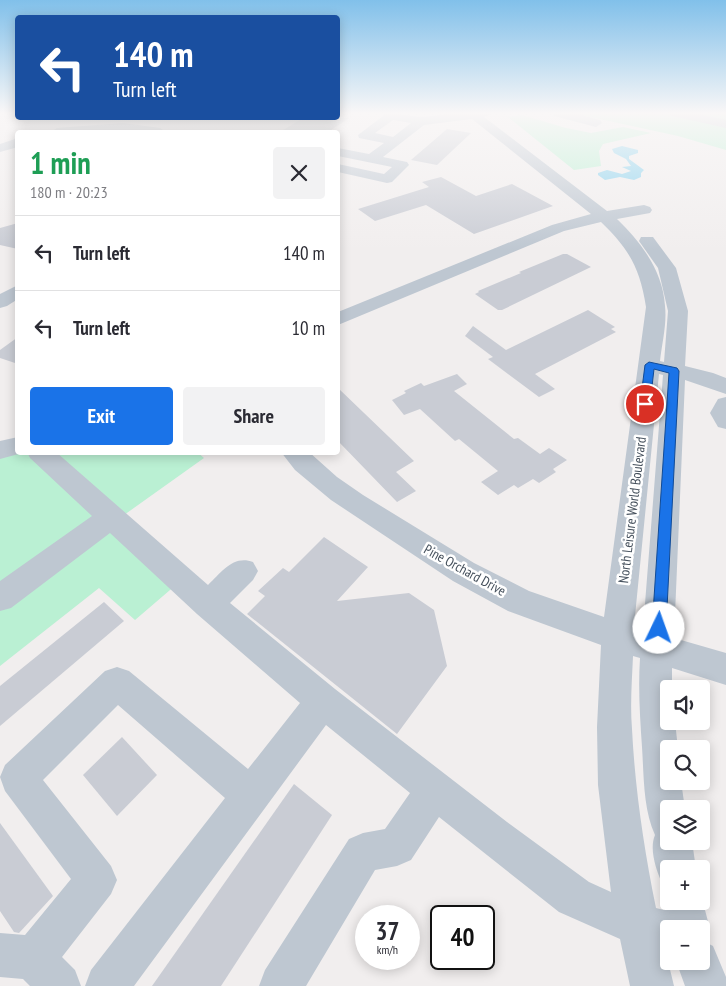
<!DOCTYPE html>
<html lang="en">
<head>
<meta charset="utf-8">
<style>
  body { margin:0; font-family:"PT Sans Narrow",sans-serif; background:#f2f2f3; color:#2b2b33; height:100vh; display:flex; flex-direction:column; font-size:19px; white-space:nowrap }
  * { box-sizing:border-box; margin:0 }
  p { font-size:16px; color:#7c7c81 }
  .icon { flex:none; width:28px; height:28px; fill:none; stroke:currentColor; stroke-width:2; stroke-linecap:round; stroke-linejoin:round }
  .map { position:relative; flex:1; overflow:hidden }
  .sheet { position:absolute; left:15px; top:130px; width:325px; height:325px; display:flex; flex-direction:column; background:#fff; border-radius:5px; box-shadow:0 2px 12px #0003 }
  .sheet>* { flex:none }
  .guide { position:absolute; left:15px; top:15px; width:325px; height:105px; border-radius:5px; box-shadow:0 2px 12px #0003; background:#1a4fa0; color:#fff; overflow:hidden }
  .controls { position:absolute; left:660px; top:680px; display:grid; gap:10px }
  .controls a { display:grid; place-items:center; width:50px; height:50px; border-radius:5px; background:#fff; box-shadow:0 2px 12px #0003; font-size:25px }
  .speed { position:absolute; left:355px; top:905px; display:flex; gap:10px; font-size:25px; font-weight:700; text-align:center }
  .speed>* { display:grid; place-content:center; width:65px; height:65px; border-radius:50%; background:#fff; box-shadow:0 2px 12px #0003; line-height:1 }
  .speed small { font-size:12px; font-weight:400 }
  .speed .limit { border:2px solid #111; border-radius:8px; background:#fff; color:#111 }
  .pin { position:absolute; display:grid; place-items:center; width:42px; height:42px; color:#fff; margin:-21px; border:2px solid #fff; border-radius:50%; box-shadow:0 1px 5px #0007 }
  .me { position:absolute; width:55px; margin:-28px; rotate:3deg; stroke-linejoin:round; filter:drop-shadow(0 0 4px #0008) }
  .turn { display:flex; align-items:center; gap:18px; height:105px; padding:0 15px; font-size:22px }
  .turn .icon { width:65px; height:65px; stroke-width:2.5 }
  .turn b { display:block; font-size:35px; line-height:42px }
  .round { display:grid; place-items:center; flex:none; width:52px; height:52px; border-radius:5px; background:#f2f2f3 }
  .overview { display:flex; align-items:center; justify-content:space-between; height:85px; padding:0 15px }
  h1 { font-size:30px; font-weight:700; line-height:38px; color:#1e9e55 }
  .button { display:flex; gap:10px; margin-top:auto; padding:10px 15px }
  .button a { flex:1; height:58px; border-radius:5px; background:#1a73e8; color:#fff; font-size:20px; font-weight:700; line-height:58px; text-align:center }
  .button a+a { background:#f2f2f3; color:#2b2b33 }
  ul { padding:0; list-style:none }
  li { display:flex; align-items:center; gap:15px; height:75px; padding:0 15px; border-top:1px solid #e1e1e2 }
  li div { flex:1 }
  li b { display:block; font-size:19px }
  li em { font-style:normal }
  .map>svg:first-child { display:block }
  .green { fill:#baf0d3 }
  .water { fill:#86d1ee }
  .building { fill:#c9ccd4 }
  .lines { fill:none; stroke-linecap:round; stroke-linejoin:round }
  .minor { fill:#bec7d1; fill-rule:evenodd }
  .route { fill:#1a73e8; stroke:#114b97 }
  .labels { text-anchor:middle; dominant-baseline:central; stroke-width:5; stroke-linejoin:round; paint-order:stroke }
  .street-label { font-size:14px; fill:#45505c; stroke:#fff }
</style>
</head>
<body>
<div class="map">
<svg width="726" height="986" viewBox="0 0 726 986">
  <rect width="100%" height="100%" fill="#f1eeee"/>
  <!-- green -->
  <g class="green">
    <path d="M 572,113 L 726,113 L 726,150 L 678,136 Z"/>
    <path d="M 522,115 L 566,128 L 591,133 L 623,127 L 651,133 L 603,144 L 599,151 L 601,166 L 574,170 L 508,117 Z"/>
    <path d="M 18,452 L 24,453 L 36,458 L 45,452 L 197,452 L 204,458 L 110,525 L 177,584 L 135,620 L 99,588 L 0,666 L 0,455 Z"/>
  </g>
  <!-- water -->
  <path class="water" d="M 622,146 L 638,150 L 638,153 L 629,156 L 629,159 L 644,170 L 641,173 L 641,177 L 634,180 L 620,177 L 605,180 L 598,175 L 598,173 L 607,170 L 622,174 L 631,171 L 622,167 L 631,166 L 626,159 L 614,153 L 612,149 Z"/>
  <!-- building -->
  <g class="building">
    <path d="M 303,118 L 349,118 L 328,132 L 280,132 Z"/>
    <path d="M 447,129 L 471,133 L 437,165 L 411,160 Z"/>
    <path d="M 441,177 L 476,196 L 512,184 L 553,206 L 474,234 L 426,205 L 375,221 L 358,209 L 429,187 L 422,182 Z"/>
    <path d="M 18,223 L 18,249 L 0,245 L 0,228 Z"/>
    <path d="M 563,254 L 567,254 L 591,267 L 502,310 L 498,310 L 475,294 L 479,292 L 478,291 L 521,273 L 519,272 Z"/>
    <path d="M 588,310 L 615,327 L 611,329 L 616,332 L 535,374 L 555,389 L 539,397 L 488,359 L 493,357 L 465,336 L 473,326 L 506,350 Z"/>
    <path d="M 18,337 L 18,364 L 0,358 L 0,350 Z"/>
    <path d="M 457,374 L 467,384 L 454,391 L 514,439 L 518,438 L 540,454 L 549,448 L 567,460 L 553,469 L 556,472 L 539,483 L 533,479 L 518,488 L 514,485 L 498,495 L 481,482 L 498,471 L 459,439 L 455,441 L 420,409 L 404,415 L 392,400 L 406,393 L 404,391 L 421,383 L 424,386 Z"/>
    <path d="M 338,388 L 414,461 L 396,472 L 416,491 L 397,502 L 338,441 Z"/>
    <path d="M 324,537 L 368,567 L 337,601 L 409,593 L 434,610 L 447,666 L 397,734 L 247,614 L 265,596 L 258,591 L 283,568 L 289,572 Z"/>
    <path d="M 104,602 L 124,621 L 0,726 L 0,686 Z"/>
    <path d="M 122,737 L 157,775 L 117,816 L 83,775 Z"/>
    <path d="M 294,784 L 332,815 L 221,986 L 152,986 Z"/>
    <path d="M 0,823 L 53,896 L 19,933 L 14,932 L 0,911 Z"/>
  </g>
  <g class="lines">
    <!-- minor -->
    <g class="minor">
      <path d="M 387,113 L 421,117 L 463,113 L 494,113 L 484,117 L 607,211 L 644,205 L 650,207 L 652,210 L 650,213 L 617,219 C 641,242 663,271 665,306 C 667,324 662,343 660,361 L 664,362 L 668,311 L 658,268 L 639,241 L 641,237 L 653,237 L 676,268 L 688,311 L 685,366 L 713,373 L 726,378 L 726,394 L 685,380 L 674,638 L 726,653 L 726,685 L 672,668 L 672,689 L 669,689 L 669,721 L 675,721 L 678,749 L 669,749 L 669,781 L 681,781 L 685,809 L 669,809 L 669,841 L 692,841 L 696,869 L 669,869 L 669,886 L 662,883 C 656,870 649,849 655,835 C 643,808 644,777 642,747 C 640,718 638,688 640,658 L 633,656 C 632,680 630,705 632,729 C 635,789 644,849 656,908 L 664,910 L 662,901 L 669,886 L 669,901 L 701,901 L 701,895 L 710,929 L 705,942 L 713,946 L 726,977 L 726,986 L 685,986 L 676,961 L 701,961 L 701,929 L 669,929 L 669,953 L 666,953 L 674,986 L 630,986 L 620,939 L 559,912 L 439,817 L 411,860 L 397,866 L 375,870 L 306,986 L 259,986 L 265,970 L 349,839 L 363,833 L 385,829 L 410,793 L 326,725 L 134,986 L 85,986 L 91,970 L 225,798 L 118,705 L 43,780 L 111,866 L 117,880 L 111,894 L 62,957 L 75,970 L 81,986 L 30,986 L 23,979 L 0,977 L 0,933 L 25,935 L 71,879 L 5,791 L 0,777 L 5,765 L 105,671 L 117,667 L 129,671 L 248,769 L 300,703 L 197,614 L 110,533 L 11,608 L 0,611 L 0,581 L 92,516 L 30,458 L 27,452 L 56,452 L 208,585 C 222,572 233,555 253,562 L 258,571 L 253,580 L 230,603 L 335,689 L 507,822 L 589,882 L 611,892 L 598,785 L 597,727 L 601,645 L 508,611 L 453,581 L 331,500 L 295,470 L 281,452 L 309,452 L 337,477 L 363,495 L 474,563 L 529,591 L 604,617 L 646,307 C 640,268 629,249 601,222 L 564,231 L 338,325 L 338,312 L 552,225 L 591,214 L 472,119 L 424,125 L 383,157 L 407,162 L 409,165 L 392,182 L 387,183 L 338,172 L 338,164 L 384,174 L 392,167 L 338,156 L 338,148 L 369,154 L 384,143 L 359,138 L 358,135 ZM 393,120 L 411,123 L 393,137 L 375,133 ZM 659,374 L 663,375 L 643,629 L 634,626 Z"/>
      <path d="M 552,113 L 574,113 L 600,120 L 602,123 L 596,127 L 554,116 Z"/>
      <path d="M 670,113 L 694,113 L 726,120 L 726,128 L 672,116 Z"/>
      <path d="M 123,123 L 160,128 L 166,132 L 51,132 L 57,128 Z"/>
      <path d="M 18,138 L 18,147 L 0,152 L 0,144 Z"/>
      <path d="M 18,285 L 18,299 L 7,306 L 0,308 L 0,294 Z"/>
      <path d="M 726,397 L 726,429 L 718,427 L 710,413 L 718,399 Z"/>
      <path d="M 18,437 L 18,452 L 26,452 L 0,459 L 0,441 Z"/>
    </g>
  </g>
  <!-- sky -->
  <linearGradient id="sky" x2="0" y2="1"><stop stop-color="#81c0ea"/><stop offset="0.45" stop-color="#f9f7f7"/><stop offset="1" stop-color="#f9f7f7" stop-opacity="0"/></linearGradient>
  <rect width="726" height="251" fill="url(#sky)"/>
  <!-- route -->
  <path class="route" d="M 649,362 L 677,368 L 679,371 L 666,628 L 664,633 L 659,635 L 654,633 L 652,628 L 669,373 L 654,369 L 650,404 L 645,407 L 641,406 L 640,404 L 645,365 Z"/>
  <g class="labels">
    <!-- street labels -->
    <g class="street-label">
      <text transform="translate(632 510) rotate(-83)">North Leisure World Boulevard</text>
      <text transform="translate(465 570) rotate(29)">Pine Orchard Drive</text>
    </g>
  </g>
</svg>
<div class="controls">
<a><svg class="icon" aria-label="sound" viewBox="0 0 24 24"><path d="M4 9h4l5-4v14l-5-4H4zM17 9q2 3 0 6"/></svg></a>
<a><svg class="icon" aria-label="search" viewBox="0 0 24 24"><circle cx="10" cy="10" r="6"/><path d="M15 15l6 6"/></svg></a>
<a><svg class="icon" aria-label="layers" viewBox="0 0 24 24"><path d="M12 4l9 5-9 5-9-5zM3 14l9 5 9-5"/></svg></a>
<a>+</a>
<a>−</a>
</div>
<div class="speed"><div>37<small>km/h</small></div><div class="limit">40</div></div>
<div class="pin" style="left:645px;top:404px;background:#d93025"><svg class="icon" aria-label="arrive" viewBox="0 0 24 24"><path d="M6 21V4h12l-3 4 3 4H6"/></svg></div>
<svg class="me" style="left:659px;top:628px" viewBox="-20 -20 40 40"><circle r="19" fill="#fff"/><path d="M0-13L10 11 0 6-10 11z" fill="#1a73e8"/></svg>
<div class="guide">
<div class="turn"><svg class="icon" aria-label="left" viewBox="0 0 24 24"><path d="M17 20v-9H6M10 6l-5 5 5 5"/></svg><div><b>140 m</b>Turn left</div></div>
</div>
<section class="sheet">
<div class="overview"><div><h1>1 min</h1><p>180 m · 20:23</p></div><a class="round"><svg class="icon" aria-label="close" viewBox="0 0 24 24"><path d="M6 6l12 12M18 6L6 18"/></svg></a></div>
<ul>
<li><svg class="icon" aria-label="left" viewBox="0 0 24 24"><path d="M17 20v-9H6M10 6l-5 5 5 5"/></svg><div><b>Turn left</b></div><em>140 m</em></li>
<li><svg class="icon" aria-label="left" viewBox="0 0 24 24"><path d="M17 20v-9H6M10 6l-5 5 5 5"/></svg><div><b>Turn left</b></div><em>10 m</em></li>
</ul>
<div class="button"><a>Exit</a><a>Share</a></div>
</section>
</div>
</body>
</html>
